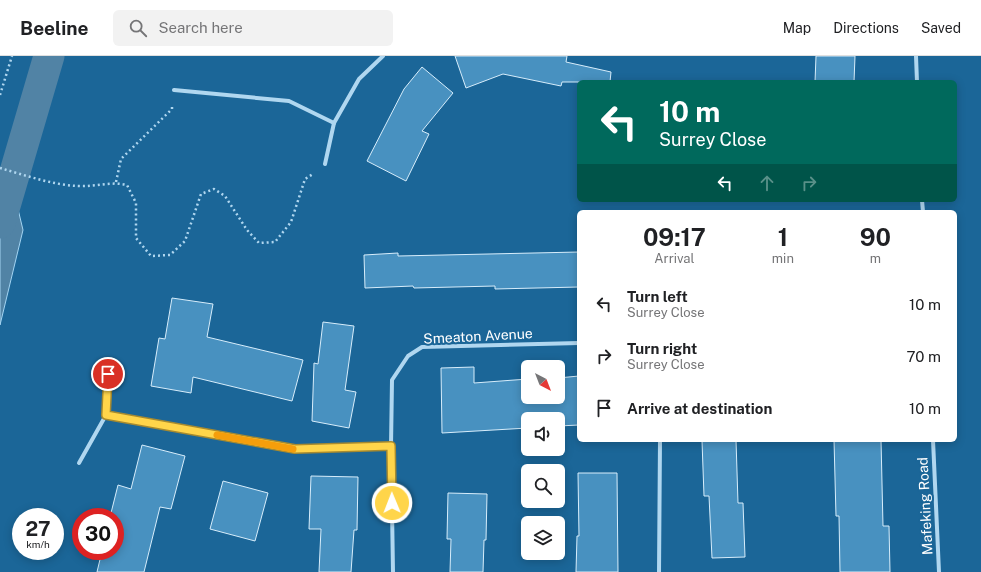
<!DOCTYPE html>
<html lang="en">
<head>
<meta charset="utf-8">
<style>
  body { margin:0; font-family:"Public Sans",sans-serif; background:#f2f2f2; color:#202124; height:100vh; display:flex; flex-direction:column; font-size:15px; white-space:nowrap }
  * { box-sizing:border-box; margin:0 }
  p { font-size:13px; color:#757577 }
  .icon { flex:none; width:22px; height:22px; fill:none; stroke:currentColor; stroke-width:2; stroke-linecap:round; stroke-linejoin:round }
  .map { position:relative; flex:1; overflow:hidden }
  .panel { position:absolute; left:577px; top:154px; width:380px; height:232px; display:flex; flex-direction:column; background:#fff; border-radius:6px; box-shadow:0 2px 10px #0003 }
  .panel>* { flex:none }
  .hud { position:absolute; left:577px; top:24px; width:380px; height:122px; border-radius:6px; box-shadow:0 2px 10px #0003; background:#00695c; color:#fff; overflow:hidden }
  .needle { width:26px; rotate:138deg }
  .fabs { position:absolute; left:521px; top:304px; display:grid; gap:8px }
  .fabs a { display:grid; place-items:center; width:44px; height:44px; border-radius:6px; background:#fff; box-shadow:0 2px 10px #0003; font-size:20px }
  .speed { position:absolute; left:12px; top:452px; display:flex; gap:8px; font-size:20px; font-weight:700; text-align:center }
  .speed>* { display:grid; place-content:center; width:52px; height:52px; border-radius:50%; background:#fff; box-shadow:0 2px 10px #0003; line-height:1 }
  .speed small { font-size:10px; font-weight:400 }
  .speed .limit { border:6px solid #d22; background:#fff; color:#111 }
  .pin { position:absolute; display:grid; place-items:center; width:34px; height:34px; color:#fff; margin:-17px; border:2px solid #fff; border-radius:50%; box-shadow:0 1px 4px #0007 }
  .me { position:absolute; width:44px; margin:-22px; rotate:359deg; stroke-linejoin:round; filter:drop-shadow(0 0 3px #0008) }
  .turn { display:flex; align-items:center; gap:14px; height:84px; padding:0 16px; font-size:18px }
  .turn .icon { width:52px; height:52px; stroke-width:2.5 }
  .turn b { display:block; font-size:28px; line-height:34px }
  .lanes { display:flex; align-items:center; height:38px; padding:0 16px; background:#0003; justify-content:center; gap:20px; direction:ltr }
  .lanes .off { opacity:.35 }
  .eta { display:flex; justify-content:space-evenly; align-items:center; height:68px; text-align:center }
  .eta b { font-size:24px; font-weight:700; line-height:28px }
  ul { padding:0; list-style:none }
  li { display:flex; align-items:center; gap:12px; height:52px; padding:0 16px }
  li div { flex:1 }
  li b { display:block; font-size:15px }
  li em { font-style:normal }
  header { display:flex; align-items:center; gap:24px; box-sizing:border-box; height:56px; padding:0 20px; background:#fff; border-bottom:1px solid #e0e0e0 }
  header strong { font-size:19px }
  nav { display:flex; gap:22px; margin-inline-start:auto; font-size:14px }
  .search { width:280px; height:36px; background:#f2f2f2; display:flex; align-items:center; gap:10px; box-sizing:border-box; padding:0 14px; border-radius:6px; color:#757577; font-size:15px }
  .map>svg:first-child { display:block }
  .water { fill:#5183a5; stroke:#a3d4f2 }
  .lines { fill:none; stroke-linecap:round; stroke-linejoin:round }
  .canal { stroke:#5183a5; stroke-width:31 }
  .building { fill:#4891c0; stroke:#d7edfb }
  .path { stroke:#b0d7f0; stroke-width:2.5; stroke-dasharray:2 3; stroke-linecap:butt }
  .street { stroke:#b0d7f0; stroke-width:4 }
  .route-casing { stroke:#a68a30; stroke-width:10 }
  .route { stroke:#ffd54a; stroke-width:7 }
  .slow { stroke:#f59e0b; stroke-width:7 }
  .labels { text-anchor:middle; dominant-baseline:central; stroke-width:4; stroke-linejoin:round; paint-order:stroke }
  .street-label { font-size:14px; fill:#fff; stroke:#1b6698 }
</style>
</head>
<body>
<header>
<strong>Beeline</strong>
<div class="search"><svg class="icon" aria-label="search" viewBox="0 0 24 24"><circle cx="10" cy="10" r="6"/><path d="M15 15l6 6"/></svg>Search here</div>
<nav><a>Map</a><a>Directions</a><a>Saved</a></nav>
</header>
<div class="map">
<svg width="981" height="516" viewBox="0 0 981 516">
  <rect width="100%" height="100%" fill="#1b6698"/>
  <!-- water -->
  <path class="water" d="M 12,128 L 23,174 L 0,269 L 0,141 Z"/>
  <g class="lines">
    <!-- canal -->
    <path class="canal" d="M 0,167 L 49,0"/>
  </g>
  <!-- building -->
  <g class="building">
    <path d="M 455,0 L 567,0 L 566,6 L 611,16 L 610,26 L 562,26 L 561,30 L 503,18 L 466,32 Z"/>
    <path d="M 816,0 L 855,0 L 854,26 L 815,26 Z"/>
    <path d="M 422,11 L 453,37 L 422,75 L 429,78 L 406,125 L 367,105 L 404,33 Z"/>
    <path d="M 579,196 L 579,231 L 495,233 L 495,230 L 414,232 L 413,230 L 365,232 L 364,199 L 398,197 L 398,200 Z"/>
    <path d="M 172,242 L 213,248 L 207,281 L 303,304 L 292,345 L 193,321 L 191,337 L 151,330 L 159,282 L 165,283 Z"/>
    <path d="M 323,266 L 354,270 L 345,334 L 356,336 L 349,372 L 312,365 L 314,307 L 318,308 Z"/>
    <path d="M 474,311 L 474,327 L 528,323 L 528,341 L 558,341 L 558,322 L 579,320 L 579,369 L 558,370 L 558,363 L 528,363 L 528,372 L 442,377 L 441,312 Z"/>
    <path d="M 736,384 L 738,447 L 743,447 L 745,501 L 712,502 L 709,440 L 704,440 L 702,385 Z"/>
    <path d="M 834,384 L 881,384 L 883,470 L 889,470 L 890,516 L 840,516 L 839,460 L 836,460 Z"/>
    <path d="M 142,389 L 185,400 L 171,453 L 160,451 L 144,516 L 97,516 L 102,495 L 115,495 L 115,461 L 110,461 L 118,429 L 131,433 Z"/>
    <path d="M 578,417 L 617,417 L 618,516 L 576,516 L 577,480 L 579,480 Z"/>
    <path d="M 311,420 L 358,421 L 357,474 L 354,474 L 351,516 L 319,516 L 321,473 L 309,473 Z"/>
    <path d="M 223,425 L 268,437 L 255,485 L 210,473 Z"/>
    <path d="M 448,437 L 487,438 L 486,484 L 484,484 L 483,516 L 450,516 L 451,483 L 447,483 Z"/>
  </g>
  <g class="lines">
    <!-- path -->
    <g class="path">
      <path d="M 0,39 L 12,0"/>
      <path d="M 0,112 C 24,119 53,129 78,130 C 96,131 110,125 127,129 L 136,147 L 136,182 L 151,200 L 170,199 L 185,185 L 201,138 L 214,133 L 225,140 L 247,174 L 259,187 L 275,186 L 291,166 L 305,123 L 313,118"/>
      <path d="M 116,126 L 121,103 L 172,53 L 172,50"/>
    </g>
    <!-- street -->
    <g class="street">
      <path d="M 916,0 L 917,26"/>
      <path d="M 174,34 L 289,45 L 334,67"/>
      <path d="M 325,108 L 334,67 L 359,23 L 383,0"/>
      <path d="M 922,144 L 923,156"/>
      <path d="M 106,359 L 295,393 L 391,390"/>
      <path d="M 933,384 L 939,516"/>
      <path d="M 79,407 L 106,359 L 108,318"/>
      <path d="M 393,516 L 391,390 L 392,324 L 408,300 L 422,291 L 579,287"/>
      <path d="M 659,516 L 660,384"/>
    </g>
  </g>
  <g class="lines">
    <defs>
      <path id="route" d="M 108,318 L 106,359 L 295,393 L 391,390 L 392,447"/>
    </defs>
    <!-- route casing -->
    <use href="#route" class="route-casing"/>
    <!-- route -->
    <use href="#route" class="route"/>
    <!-- slow -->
    <path class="slow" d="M 217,379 L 293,393"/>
  </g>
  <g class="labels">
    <!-- street labels -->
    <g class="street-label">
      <text transform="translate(478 280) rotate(-3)">Smeaton Avenue</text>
      <text transform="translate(925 450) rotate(-93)">Mafeking Road</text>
    </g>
  </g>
</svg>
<div class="fabs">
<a><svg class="needle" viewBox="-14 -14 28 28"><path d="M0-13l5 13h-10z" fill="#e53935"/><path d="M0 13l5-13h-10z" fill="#757577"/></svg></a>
<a><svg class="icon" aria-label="sound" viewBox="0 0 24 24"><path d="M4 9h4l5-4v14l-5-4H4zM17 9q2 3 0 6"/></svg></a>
<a><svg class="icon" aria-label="search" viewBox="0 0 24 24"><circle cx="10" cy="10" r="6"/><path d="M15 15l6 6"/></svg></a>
<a><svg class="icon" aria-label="layers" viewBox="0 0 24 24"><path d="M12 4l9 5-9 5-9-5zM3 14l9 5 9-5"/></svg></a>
</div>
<div class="speed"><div>27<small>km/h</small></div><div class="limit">30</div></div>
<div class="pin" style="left:108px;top:318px;background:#d93025"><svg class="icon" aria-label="arrive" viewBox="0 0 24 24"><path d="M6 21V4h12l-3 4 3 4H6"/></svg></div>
<svg class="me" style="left:392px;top:447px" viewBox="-20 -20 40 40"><circle r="17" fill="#ffd54a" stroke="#fff" stroke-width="3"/><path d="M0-11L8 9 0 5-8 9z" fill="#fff"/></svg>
<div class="hud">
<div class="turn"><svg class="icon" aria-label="left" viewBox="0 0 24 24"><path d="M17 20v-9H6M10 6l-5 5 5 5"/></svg><div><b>10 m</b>Surrey Close</div></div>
<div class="lanes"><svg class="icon" aria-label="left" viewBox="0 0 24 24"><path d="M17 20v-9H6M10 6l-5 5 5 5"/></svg><svg class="icon off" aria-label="ahead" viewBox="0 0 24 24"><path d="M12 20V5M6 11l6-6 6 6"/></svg><svg class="icon off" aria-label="right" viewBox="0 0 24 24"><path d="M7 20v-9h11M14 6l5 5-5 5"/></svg></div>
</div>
<section class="panel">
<div class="eta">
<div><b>09:17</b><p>Arrival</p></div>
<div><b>1</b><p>min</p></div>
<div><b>90</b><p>m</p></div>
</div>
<ul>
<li><svg class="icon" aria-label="left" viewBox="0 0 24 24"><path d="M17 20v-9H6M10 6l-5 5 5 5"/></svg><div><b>Turn left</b><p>Surrey Close</p></div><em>10 m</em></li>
<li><svg class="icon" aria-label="right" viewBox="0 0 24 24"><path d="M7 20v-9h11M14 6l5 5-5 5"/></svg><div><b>Turn right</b><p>Surrey Close</p></div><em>70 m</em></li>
<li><svg class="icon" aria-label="arrive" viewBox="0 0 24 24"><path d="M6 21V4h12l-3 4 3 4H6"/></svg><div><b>Arrive at destination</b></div><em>10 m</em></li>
</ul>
</section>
</div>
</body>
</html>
